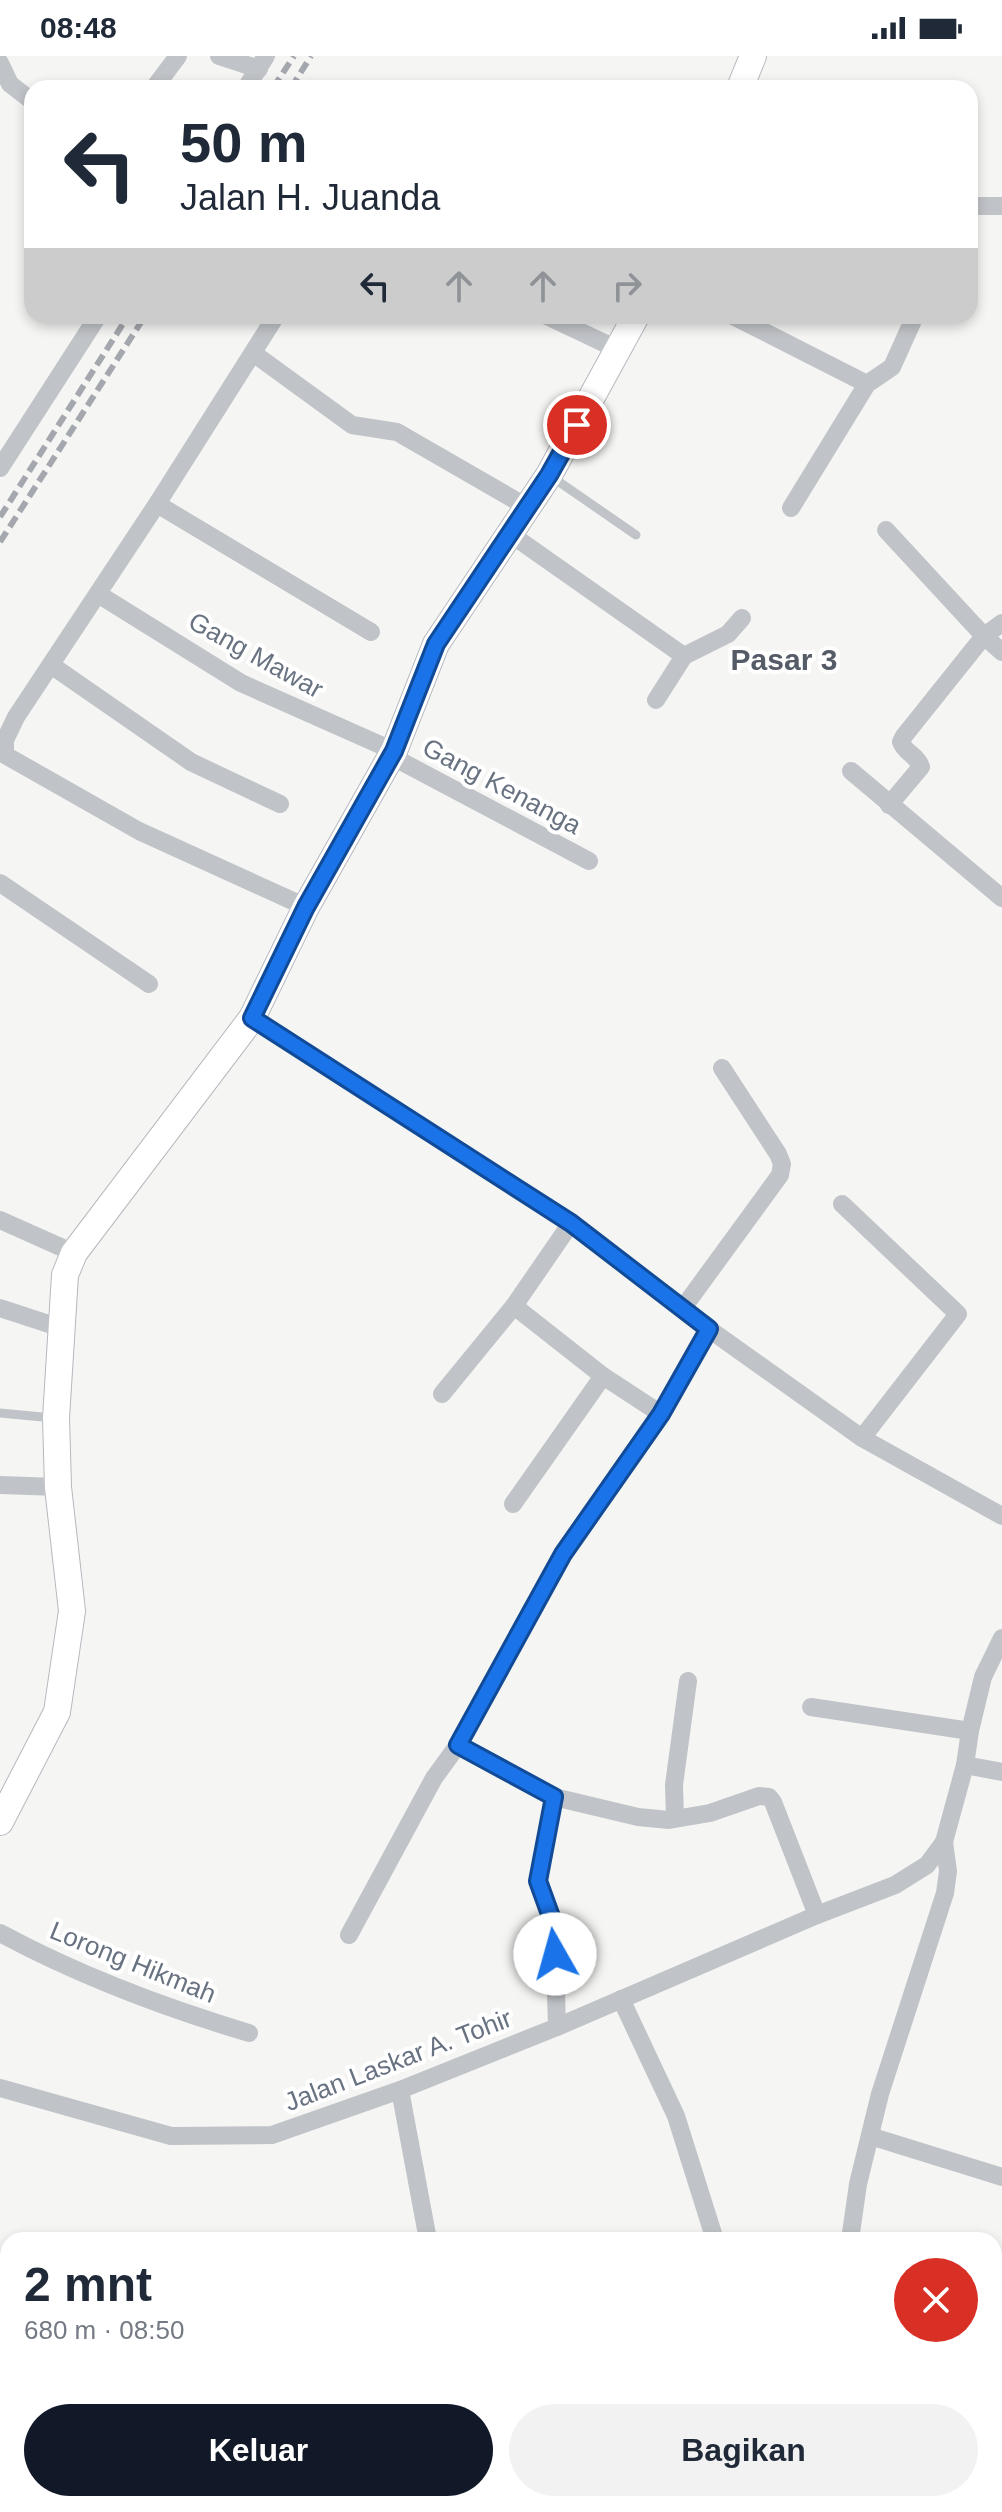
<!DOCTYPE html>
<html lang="id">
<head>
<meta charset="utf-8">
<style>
  body { margin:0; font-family:Arial,sans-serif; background:#f2f2f3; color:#1f2937; height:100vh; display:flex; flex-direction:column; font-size:30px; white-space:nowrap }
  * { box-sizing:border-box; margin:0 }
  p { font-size:26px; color:#747a83 }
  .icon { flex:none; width:44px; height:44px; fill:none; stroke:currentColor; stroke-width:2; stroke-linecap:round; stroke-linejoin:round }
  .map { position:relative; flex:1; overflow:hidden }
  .panel { position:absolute; left:0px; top:2176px; width:1002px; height:280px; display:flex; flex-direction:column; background:#fff; border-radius:24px 24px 0 0; box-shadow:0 4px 12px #0003 }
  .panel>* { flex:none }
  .hud { position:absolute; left:24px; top:24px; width:954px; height:244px; border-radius:24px; box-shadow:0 4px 12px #0003; background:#fff; color:#1f2937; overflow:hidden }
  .pin { position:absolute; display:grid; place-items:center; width:68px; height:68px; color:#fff; margin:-34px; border:4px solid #fff; border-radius:50%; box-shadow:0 2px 8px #0007 }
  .me { position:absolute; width:88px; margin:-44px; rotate:353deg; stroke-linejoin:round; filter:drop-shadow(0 0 6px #0008) }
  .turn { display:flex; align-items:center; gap:28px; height:168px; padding:0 24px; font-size:36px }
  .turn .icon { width:104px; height:104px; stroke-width:2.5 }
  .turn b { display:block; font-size:56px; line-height:68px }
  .lanes { display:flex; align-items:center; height:76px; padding:0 24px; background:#0003; justify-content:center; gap:40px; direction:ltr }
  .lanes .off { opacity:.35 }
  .round { display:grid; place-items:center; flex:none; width:84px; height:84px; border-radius:42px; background:#f2f2f3 }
  .overview { display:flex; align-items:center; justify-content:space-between; height:136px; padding:0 24px }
  h1 { font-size:48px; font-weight:800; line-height:60px }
  .cta { display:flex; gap:16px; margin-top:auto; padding:16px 24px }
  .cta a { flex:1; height:92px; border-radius:48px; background:#111827; color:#fff; font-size:32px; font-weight:800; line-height:92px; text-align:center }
  .cta a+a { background:#f2f2f3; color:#1f2937 }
  .status { display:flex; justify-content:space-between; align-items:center; height:56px; padding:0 40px; background:#fff; direction:ltr }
  .status svg { height:22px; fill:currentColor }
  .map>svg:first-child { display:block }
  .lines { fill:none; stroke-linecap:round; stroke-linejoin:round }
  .secondary-casing { stroke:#b5b8bd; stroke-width:28 }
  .lane { stroke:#c0c3c7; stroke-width:9 }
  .street { stroke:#c0c3c7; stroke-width:18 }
  .secondary { stroke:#fff; stroke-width:26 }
  .rail { stroke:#a4a7ad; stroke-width:6; stroke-dasharray:12 6; stroke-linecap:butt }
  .route-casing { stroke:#114b97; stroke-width:20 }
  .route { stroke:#1a73e8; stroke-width:14 }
  .labels { text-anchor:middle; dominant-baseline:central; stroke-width:8; stroke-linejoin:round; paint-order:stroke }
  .street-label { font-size:26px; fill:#687281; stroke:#fff }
  .quarter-label { font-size:30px; font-weight:bold; fill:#555c67; stroke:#fff }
</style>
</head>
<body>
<div class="status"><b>08:48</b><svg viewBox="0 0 49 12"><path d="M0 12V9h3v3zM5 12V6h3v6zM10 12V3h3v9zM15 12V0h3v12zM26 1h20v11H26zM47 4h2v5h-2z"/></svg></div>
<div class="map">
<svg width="1002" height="2456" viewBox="0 0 1002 2456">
  <rect width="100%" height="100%" fill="#f5f6f3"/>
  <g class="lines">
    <defs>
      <g id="secondary">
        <path d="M 740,32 L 753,0"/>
        <path d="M 0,1766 L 57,1656 L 72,1555 L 58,1431 L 56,1362 L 65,1219 L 74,1197 L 252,962 L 306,851 L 394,695 L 436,588 L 549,419 L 636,260"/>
      </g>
    </defs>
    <!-- secondary casing -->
    <use href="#secondary" class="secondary-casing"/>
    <!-- lane -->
    <g class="lane">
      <path d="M 552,421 L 636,479"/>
      <path d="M 0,1357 L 53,1362"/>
    </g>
    <!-- street -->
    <g class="street">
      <path d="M 219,0 L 259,13"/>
      <path d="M 0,7 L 10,28 L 32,45"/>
      <path d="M 154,32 L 178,0"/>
      <path d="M 246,32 L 266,0"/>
      <path d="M 970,150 L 1002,150"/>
      <path d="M 276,260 L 157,448 L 16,661 L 5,684 L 5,699 L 139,775 L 306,851"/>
      <path d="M 547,260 L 619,294"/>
      <path d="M 733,260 L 867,328"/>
      <path d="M 253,297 L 352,369 L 397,376 L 527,451"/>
      <path d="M 0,412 L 98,260"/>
      <path d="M 157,448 L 371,576"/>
      <path d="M 791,452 L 867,328 L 892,311 L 915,260"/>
      <path d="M 886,474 L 984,580 L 1002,596"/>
      <path d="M 509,477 L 684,600 L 656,644"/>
      <path d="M 98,538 L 241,627 L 394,695"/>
      <path d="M 684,600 L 728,578 L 742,562"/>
      <path d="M 51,609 L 191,706 L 280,748"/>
      <path d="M 391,700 L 589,805"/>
      <path d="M 851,715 L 1002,842"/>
      <path d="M 889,749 L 921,711 C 918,700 905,697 901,686 L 904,680 L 984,580 L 1002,567"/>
      <path d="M 0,827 L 149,928"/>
      <path d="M 252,962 L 571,1167 L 709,1273 L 862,1382 L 1002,1460"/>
      <path d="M 842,1148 L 958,1258 L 862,1382"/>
      <path d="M 0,1164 L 74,1197"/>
      <path d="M 514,1250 L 603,1320 L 661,1358"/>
      <path d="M 0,1252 L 61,1272"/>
      <path d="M 683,1252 L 780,1119 L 782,1108 L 778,1098 L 722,1012"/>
      <path d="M 442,1338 L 514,1250 L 571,1167"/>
      <path d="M 0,1429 L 58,1431"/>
      <path d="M 513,1448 L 603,1320"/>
      <path d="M 811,1651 L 970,1675"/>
      <path d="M 458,1689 L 554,1741 L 638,1761 L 669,1764 L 710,1757 L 759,1740 L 769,1741 L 773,1746 L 817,1859"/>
      <path d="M 965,1709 L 1002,1716"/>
      <path d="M 554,1741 L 538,1825 L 554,1869 L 557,1971"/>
      <path d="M 675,1762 L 674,1729 L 688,1625"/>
      <path d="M 0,1877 C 80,1920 162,1951 249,1977"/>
      <path d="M 349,1879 L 434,1722 L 458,1689 L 563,1498 L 661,1358 L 709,1273"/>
      <path d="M 621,1943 L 676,2060 L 715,2184"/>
      <path d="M 0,2032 L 171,2080 L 272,2079 L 400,2034 L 557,1971 L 817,1859 L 895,1829 L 927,1809 L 944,1786 L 965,1709 L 970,1675 L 983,1621 L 1002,1582"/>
      <path d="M 400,2034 L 428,2184"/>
      <path d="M 870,2080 L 1002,2121"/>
      <path d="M 850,2184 L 858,2128 L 880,2038 L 945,1837 L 948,1815 L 944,1786"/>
      <path d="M 0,2354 L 8,2354"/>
      <path d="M 994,2438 L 1002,2432"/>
      <path d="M 104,2448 L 105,2456"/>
      <path d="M 338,2448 L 340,2456"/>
      <path d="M 585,2448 L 587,2456"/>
      <path d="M 800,2448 L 807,2456"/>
      <path d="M 979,2448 L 987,2456"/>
      <path d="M 894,2456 L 903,2448"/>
    </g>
    <!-- secondary -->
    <use href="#secondary" class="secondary"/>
    <!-- rail -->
    <g class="rail">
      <path d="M 273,32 L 294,0"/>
      <path d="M 291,32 L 311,0"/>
      <path d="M 0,461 L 128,260"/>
      <path d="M 0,486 L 145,260"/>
    </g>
  </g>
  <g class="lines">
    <defs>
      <path id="route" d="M 555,1898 L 554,1869 L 538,1825 L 554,1741 L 458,1689 L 563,1498 L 661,1358 L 709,1273 L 571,1167 L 252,962 L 306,851 L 394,695 L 436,588 L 549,419 L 577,369"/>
    </defs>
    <!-- route casing -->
    <use href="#route" class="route-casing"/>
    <!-- route -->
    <use href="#route" class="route"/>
  </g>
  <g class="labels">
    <!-- street labels -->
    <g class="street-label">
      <text transform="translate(256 599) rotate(29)">Gang Mawar</text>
      <text transform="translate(502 730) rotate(28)">Gang Kenanga</text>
      <text transform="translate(133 1906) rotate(22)">Lorong Hikmah</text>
      <text transform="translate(398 2004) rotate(-21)">Jalan Laskar A. Tohir</text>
    </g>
    <!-- quarter labels -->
    <g class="quarter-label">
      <text x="784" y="603">Pasar 3</text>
    </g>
  </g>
</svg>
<div class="pin" style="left:577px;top:369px;background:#d93025"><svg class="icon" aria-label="arrive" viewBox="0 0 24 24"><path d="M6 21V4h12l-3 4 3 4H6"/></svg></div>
<svg class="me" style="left:555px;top:1898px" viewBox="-20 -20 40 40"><circle r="19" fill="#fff"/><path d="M0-13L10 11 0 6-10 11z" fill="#1a73e8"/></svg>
<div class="hud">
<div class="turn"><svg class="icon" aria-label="left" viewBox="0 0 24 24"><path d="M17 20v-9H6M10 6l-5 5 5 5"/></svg><div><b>50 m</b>Jalan H. Juanda</div></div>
<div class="lanes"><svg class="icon" aria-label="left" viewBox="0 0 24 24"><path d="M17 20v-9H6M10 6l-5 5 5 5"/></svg><svg class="icon off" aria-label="ahead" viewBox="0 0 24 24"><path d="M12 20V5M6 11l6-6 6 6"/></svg><svg class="icon off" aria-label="ahead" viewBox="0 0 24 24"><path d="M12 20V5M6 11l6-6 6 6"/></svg><svg class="icon off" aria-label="right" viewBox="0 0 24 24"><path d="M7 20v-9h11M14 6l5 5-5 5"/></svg></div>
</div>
<section class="panel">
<div class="overview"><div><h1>2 mnt</h1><p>680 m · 08:50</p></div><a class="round" style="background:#d93025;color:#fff"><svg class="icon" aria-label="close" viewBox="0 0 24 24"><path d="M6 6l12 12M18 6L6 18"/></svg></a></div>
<div class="cta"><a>Keluar</a><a>Bagikan</a></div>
</section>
</div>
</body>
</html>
